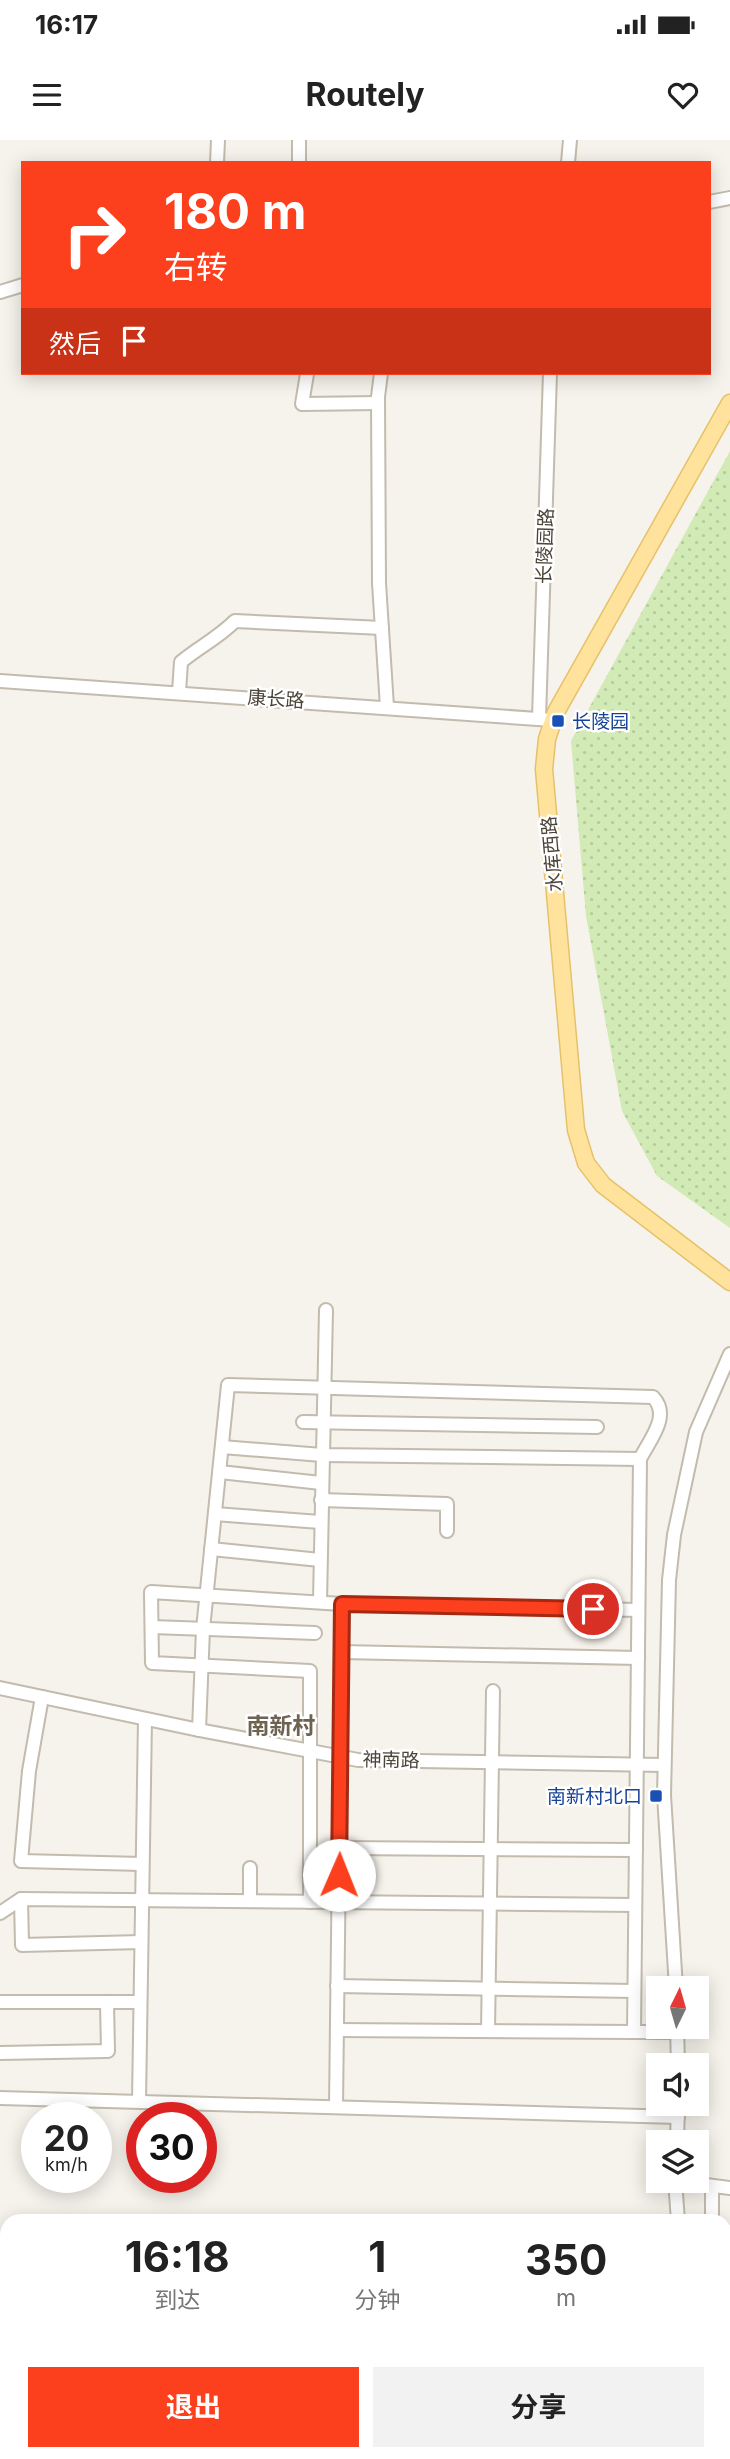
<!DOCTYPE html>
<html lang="zh">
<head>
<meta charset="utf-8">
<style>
  body { margin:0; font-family:Inter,"Noto Sans SC",sans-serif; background:#f2f2f2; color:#222; height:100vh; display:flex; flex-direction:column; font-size:26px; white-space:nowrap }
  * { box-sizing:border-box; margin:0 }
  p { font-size:23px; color:#767676 }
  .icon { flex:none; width:38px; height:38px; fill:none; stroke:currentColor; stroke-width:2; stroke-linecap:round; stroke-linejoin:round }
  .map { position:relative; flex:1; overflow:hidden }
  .panel { position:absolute; left:0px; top:2074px; width:732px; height:247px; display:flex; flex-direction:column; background:#fff; border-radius:21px 21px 0 0; box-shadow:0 4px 18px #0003 }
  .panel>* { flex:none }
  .banner { position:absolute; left:21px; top:21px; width:690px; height:214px; border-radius:0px; box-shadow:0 4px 18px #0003; background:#fc3f1d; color:#fff; overflow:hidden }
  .needle { width:46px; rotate:5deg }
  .fabs { position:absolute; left:646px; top:1836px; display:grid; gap:14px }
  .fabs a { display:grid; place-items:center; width:63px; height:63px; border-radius:0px; background:#fff; box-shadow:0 4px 18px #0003; font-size:35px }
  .speed { position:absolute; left:21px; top:1962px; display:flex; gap:14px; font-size:35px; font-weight:700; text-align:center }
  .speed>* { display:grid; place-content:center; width:91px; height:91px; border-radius:50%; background:#fff; box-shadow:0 4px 18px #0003; line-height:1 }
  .speed small { font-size:18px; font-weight:400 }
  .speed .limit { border:10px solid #d22; background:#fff; color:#111 }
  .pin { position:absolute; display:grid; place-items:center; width:60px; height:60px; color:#fff; margin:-30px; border:4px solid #fff; border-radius:50%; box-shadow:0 2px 7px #0007 }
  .me { position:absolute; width:77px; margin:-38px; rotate:1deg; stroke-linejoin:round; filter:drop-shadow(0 0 5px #0008) }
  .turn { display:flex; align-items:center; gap:24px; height:147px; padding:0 28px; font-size:32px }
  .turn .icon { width:91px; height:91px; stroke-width:2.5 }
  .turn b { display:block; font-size:49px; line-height:60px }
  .then { display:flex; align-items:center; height:66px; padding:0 28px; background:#0003; gap:14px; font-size:26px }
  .eta { display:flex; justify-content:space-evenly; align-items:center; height:119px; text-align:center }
  .eta b { font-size:42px; font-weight:700; line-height:49px }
  .cta { display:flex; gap:14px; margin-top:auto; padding:14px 28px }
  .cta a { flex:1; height:80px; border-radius:0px; background:#fc3f1d; color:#fff; font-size:28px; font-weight:700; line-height:80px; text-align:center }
  .cta a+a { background:#f2f2f2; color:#222 }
  .status { display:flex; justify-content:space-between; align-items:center; height:49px; padding:0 35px; background:#fff; direction:ltr }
  .status svg { height:19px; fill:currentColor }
  header { display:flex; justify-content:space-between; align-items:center; height:91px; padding:0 28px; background:#fff; font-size:32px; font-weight:700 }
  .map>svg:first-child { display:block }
  .grass { fill:url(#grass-dots) }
  .forest { fill:url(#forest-firs) }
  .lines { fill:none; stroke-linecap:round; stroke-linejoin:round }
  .minor-casing { stroke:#c2bbae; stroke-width:16 }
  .major-casing { stroke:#e6c16a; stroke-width:19 }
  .minor { stroke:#fff; stroke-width:12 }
  .major { stroke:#ffe39c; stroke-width:16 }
  .route-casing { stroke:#a42913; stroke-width:18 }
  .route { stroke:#fc3f1d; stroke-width:12 }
  .transit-dot { fill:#1a4fb4; stroke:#fff; stroke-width:2.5 }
  .labels { text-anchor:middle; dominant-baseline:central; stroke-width:5; stroke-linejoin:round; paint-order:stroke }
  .street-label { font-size:19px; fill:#4b4439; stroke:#fff }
  .transit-label { font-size:19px; fill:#164399; stroke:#fff; text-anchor:start }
  .quarter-label { font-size:23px; font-weight:bold; fill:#6e6250; stroke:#fff }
</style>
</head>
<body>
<div class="status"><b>16:17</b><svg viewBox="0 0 49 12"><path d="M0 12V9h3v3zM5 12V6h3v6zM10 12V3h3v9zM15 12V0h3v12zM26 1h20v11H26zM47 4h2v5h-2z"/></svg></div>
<header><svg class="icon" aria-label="menu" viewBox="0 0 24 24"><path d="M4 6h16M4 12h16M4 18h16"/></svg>Routely<svg class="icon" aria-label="heart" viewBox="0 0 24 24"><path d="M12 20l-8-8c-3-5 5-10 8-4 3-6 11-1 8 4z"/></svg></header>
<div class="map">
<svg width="730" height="2319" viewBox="0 0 730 2319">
  <defs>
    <pattern id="grass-dots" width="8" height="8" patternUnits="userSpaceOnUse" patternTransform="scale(1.75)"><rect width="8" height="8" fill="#d2eab5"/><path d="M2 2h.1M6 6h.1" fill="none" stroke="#b6ca9c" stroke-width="1.8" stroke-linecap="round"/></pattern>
    <pattern id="forest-firs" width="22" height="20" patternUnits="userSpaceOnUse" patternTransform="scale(1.75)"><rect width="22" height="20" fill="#d2eab5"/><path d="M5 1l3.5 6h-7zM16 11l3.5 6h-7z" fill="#b6ca9c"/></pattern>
  </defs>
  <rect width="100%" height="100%" fill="#f6f3ec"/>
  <!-- grass -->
  <path class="grass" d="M 730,311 L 730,1088 L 657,1036 L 622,971 L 586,776 L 571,601 Z"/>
  <!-- forest -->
  <path class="forest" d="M 197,2314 L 254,2314 L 256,2319 L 154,2319 Z"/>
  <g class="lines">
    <defs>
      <g id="minor">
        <path d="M 217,23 L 218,0"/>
        <path d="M 299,23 L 299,0"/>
        <path d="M 568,23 L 570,0"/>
        <path d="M 709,62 L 730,58"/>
        <path d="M 0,152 L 23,145"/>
        <path d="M 381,233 L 378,257 L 379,443 L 387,567"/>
        <path d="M 307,234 L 302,264 L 378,263"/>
        <path d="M 0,541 L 552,580"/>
        <path d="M 179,552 L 181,522 C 199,507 218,498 235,481 L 382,488"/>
        <path d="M 539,578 L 550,233"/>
        <path d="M 303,1282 L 597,1287"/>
        <path d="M 222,1307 L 322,1315 L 640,1319"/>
        <path d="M 220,1332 L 321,1343"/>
        <path d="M 321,1360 L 447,1364 L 447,1391"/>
        <path d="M 215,1374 L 320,1382"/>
        <path d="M 211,1409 L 320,1420"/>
        <path d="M 320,1461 L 326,1170"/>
        <path d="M 152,1487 L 315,1493"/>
        <path d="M 341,1512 L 638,1518"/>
        <path d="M 0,1548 L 199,1590 L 358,1620 L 664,1625"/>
        <path d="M 42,1557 L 29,1631 L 21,1721 L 142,1724"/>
        <path d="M 199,1590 L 203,1489 L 228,1245 L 653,1257 C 671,1276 650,1299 640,1319 L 634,1892 L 337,1890"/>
        <path d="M 339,1708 L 636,1710"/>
        <path d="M 21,1759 L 22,1805 L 141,1802"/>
        <path d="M 250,1761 L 250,1728"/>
        <path d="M 310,1762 L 310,1531 L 152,1523 L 151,1452 L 342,1464 L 638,1470"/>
        <path d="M 0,1773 L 21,1759 L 635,1765"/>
        <path d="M 337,1846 L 634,1851"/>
        <path d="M 676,1848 L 664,1655 L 669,1440 L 674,1395 L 696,1292 L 730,1214"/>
        <path d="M 0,1862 L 140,1862"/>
        <path d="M 677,1886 L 678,1925"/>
        <path d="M 488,1891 L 493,1551"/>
        <path d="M 634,1892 L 678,1892"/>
        <path d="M 0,1913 L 108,1911 L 107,1862"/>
        <path d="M 0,1958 L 678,1977"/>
        <path d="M 139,1961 L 145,1579"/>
        <path d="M 336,1967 L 342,1464"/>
        <path d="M 677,2002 L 678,1964"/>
        <path d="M 675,2040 L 678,2081"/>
        <path d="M 675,2041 L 730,2048"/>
        <path d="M 712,2046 L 712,2081"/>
        <path d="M 724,2226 L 730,2206"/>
        <path d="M 724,2277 L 730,2304"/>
        <path d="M 711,2314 L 712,2319"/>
      </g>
      <path id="major" d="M 730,263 L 556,572 L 547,599 L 544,629 L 576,990 L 586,1023 L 603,1045 L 730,1142"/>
    </defs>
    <!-- minor casing -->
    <use href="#minor" class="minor-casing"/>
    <!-- major casing -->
    <use href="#major" class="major-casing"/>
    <!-- minor -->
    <use href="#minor" class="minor"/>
    <!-- major -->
    <use href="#major" class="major"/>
  </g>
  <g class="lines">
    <defs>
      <path id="route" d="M 339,1735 L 342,1464 L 593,1469"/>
    </defs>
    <!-- route casing -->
    <use href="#route" class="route-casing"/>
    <!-- route -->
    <use href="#route" class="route"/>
  </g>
  <!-- markers -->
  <g class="transit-dot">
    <rect x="551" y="574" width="14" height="14" rx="3.5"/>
    <rect x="649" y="1649" width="14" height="14" rx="3.5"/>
  </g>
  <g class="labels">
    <!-- street labels -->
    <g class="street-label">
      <text transform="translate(545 406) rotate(-88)">长陵园路</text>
      <text transform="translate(276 559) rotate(4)">康长路</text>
      <text transform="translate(552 714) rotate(-95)">水库西路</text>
      <text transform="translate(391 1620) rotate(1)">神南路</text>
    </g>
    <!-- transit labels -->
    <g class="transit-label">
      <text x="572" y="581">长陵园</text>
      <text x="642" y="1656" text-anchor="end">南新村北口</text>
    </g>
    <!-- quarter labels -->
    <g class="quarter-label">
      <text x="281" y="1586">南新村</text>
    </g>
  </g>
</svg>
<div class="fabs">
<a><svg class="needle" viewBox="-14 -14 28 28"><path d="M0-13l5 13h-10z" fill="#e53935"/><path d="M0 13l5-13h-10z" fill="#767676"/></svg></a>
<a><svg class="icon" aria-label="sound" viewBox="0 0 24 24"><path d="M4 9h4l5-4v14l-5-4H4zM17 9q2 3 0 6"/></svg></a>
<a><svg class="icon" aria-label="layers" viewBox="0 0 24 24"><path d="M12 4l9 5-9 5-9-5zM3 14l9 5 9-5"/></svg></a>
</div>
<div class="speed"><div>20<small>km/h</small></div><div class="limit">30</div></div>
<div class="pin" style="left:593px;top:1469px;background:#d93025"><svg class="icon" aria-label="arrive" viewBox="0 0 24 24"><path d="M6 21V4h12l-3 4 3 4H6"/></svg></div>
<svg class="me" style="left:339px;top:1735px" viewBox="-20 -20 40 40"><circle r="19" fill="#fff"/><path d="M0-13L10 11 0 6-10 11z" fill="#fc3f1d"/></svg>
<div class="banner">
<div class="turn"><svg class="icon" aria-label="right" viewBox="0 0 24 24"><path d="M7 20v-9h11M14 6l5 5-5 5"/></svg><div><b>180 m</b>右转</div></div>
<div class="then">然后<svg class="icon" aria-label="arrive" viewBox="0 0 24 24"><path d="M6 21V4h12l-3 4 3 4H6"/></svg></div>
</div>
<section class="panel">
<div class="eta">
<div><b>16:18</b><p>到达</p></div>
<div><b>1</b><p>分钟</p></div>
<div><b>350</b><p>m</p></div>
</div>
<div class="cta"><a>退出</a><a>分享</a></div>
</section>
</div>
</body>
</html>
